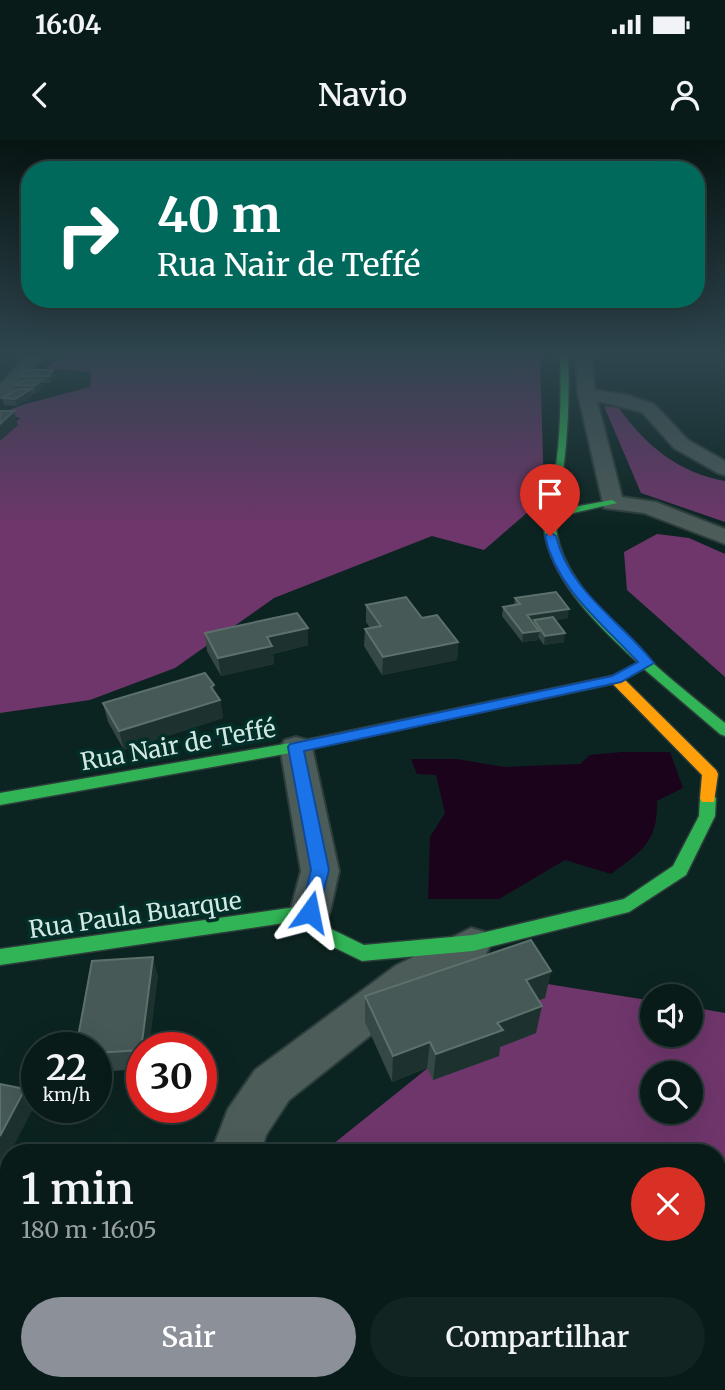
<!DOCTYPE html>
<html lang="pt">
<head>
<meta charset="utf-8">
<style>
  body { margin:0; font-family:Merriweather,serif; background:#122422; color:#f1f3f6; height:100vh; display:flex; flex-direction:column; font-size:26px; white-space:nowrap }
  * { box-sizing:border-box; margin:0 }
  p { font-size:23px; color:#99a1a2 }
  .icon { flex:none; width:38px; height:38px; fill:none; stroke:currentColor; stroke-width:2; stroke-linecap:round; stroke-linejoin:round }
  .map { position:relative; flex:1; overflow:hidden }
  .drawer { position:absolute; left:0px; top:1004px; width:726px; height:247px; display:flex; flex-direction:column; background:#091b19; border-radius:28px 28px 0 0; box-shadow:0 7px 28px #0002,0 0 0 2px #293938 }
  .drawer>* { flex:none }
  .banner { position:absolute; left:21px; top:21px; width:684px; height:147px; border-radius:28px; box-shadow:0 7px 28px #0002,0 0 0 2px #293938; background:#00695c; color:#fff; overflow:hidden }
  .controls { position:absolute; left:640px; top:844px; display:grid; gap:14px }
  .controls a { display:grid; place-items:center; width:63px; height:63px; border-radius:50%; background:#091b19; box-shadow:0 7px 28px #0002,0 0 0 2px #293938; font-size:35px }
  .speed { position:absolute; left:21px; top:892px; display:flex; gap:14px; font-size:35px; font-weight:700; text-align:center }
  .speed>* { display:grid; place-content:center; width:91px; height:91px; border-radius:50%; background:#091b19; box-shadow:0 7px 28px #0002,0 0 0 2px #293938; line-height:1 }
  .speed small { font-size:18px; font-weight:400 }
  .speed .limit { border:10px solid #d22; background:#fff; color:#111 }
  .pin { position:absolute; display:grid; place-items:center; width:60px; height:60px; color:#fff; margin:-72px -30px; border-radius:50% 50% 50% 0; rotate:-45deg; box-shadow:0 0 7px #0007 }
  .pin .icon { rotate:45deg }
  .me { position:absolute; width:77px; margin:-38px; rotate:12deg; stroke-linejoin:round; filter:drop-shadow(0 0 5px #0008) }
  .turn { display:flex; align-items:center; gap:24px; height:147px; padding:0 21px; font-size:32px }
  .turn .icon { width:91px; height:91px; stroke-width:2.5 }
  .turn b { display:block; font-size:49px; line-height:60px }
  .round { display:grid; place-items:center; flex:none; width:74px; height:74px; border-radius:37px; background:#122422 }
  .summary { display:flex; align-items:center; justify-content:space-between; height:119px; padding:0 21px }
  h1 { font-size:42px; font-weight:600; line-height:52px }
  .primary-button { display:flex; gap:14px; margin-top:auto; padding:14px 21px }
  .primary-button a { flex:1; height:80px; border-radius:42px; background:#8c9099; color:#fff; font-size:28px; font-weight:600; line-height:80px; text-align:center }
  .primary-button a+a { background:#122422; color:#f1f3f6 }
  .status { display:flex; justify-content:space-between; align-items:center; height:49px; padding:0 35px; background:#091b19; direction:ltr }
  .status svg { height:19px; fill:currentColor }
  header { display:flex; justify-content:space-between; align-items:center; height:91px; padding:0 21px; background:#091b19; font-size:32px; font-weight:600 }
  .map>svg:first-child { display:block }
  .forest { fill:#6f366b; fill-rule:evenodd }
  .water { fill:#1b031c }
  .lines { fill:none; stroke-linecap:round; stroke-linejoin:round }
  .street-casing { stroke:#2d3d3b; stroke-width:4 }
  .fast-casing { stroke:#2d3d3b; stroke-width:3 }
  .slow-casing { stroke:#2d3d3b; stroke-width:3 }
  .street { fill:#4c5c59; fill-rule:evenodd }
  .fast { fill:#30b455; fill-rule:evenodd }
  .slow { fill:#ff9f0a; fill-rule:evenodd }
  .wall { fill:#354845 }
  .shaded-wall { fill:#1d322f }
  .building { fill:#465956; stroke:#5c706c; stroke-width:2 }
  .route { fill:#1a73e8; stroke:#114b97; stroke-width:2 }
  .labels { text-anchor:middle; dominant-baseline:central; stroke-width:7; stroke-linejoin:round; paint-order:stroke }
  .street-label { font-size:24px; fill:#d2e8e3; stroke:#022f29 }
</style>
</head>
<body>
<div class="status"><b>16:04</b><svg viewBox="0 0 49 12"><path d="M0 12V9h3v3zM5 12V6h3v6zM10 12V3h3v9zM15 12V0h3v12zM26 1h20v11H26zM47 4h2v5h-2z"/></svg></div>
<header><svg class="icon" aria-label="back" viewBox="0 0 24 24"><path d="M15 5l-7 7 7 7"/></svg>Navio<svg class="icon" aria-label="person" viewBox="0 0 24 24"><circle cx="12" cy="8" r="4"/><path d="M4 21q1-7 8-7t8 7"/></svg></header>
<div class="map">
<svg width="725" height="1250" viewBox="0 0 725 1250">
  <rect width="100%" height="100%" fill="#0c2421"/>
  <!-- forest -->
  <g class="forest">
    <path d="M 67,213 L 540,213 L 544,358 L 484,410 L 432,396 L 274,458 L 175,528 L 90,560 L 0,573 L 0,292 L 21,278 L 0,274 L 22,265 L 90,247 L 91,232 L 45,228 Z"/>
    <path d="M 604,266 L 619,268 C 645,305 679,333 725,341 L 725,382 L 641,353 Z"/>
    <path d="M 657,394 L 689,398 L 725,414 L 725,537 L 627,450 L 624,412 Z"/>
    <path d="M 535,842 L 653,861 L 653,894 L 691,894 L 691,867 L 725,873 L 725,1250 L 399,1250 L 400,1242 L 718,1242 L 718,1013 L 322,1013 ZM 653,933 L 691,933 L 691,971 L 653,971 Z"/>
    <path d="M 9,1217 L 9,1242 L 117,1243 L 124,1250 L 0,1250 L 0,1218 Z"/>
  </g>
  <!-- water -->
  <path class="water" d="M 622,612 L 670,612 L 683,648 L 657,661 C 658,702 642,711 611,734 L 565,720 L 499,759 L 428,759 L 430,697 L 445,673 L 436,635 L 417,634 L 411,619 L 457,619 L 504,627 L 580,624 L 590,615 Z"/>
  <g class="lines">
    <defs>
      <g id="street">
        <path d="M 34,213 L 56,213 L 40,221 L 8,256 L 0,257 L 0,244 L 28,215 Z"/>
        <path d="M 576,213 L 591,213 L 595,250 L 627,255 L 654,264 L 688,300 L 725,321 L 725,335 L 718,333 L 674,308 L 642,272 L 597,261 L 622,357 L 656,362 L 725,389 L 725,404 L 644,373 L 604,368 L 578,254 Z"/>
        <path d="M 296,597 L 307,600 L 312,607 L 339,731 L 330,772 L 324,783 L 310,787 L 296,783 L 290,772 L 301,731 L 280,607 L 285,600 Z"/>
        <path d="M 471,788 L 485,792 L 491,804 L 485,816 L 425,852 L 289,960 L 266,995 L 261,1013 L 211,1013 L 228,969 L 255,930 L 395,826 Z"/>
        <path d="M 142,1242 L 202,1242 L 200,1250 L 140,1250 Z"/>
      </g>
      <g id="fast">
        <path d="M 560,213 L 568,213 C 570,270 567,314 557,370 L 612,360 L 617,363 L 556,377 C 550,449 674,541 725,583 L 725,596 L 720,594 L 644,529 L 616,543 L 296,612 L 0,665 L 0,653 L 296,602 L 612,536 L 638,523 C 603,490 558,449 546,400 C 540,376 553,349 556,326 C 561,289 561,250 560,213 Z"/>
        <path d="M 708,652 L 716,658 L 715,676 L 686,735 L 629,772 L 473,811 L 362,821 L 313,797 L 305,780 L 0,825 L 0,809 L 310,765 L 317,767 L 327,787 L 364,805 L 473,795 L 624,759 L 673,726 L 699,676 L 700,658 Z"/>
      </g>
      <path id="slow" d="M 616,535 L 621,536 L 716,630 L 718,634 L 714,662 L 702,662 L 700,658 L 702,635 L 611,542 L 609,539 Z"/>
    </defs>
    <!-- street casing -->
    <use href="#street" class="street-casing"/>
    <!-- fast casing -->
    <use href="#fast" class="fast-casing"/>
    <!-- slow casing -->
    <use href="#slow" class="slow-casing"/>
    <!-- street -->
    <use href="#street" class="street"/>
    <!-- fast -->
    <use href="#fast" class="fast"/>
    <!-- slow -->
    <use href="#slow" class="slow"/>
  </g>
  <!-- wall -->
  <g class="wall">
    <path d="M 53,230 L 55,237 L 50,243 L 42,243 L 43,247 L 36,253 L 31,253 L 32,256 L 17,266 L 4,265 L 2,258 L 17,249 L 16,245 L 21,242 L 20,237 Z"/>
    <path d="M 515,458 L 568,478 L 555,480 L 564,502 L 544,505 L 538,497 L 538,500 L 522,502 L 502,476 L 503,467 L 514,465 Z"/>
    <path d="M 366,465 L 422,478 L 458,502 L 457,520 L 382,535 L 364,506 L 365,489 L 370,488 L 366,482 Z"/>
    <path d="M 308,488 L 308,505 L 273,514 L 274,524 L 221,536 L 207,511 L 205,493 Z"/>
    <path d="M 216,553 L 220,560 L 223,578 L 124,610 L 108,582 L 103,563 Z"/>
    <path d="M 551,831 L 545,858 L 538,860 L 536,893 L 500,907 L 499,916 L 433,940 L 427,928 L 392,942 L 365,882 L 365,856 Z"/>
    <path d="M 158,836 L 142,908 L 142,929 L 96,932 L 96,908 Z"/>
  </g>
  <!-- shaded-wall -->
  <g class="shaded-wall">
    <path d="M 53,230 L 55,237 L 50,243 L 49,236 Z"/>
    <path d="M 42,240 L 43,247 L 36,253 L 34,246 Z"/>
    <path d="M 31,249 L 32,256 L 17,266 L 15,259 Z"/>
    <path d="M 14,271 L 18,285 L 0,301 L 0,284 Z"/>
    <path d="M 569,469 L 568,478 L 536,482 L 534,480 L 534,483 L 527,475 Z"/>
    <path d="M 308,488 L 308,505 L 273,514 L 274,524 L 221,536 L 218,518 L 267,497 Z"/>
    <path d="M 539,491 L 538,500 L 522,502 L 523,493 Z"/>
    <path d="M 565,493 L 564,502 L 544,505 L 545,496 Z"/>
    <path d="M 458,502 L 457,520 L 382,535 L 383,517 Z"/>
    <path d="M 214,545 L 217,561 L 220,560 L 223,578 L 124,610 L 119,591 Z"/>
    <path d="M 153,817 L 158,836 L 149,908 L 142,908 L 142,911 L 141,910 Z"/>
    <path d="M 551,831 L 545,858 L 521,867 L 526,840 Z"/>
    <path d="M 542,866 L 536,893 L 500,907 L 499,916 L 433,940 L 436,914 L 497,883 Z"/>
    <path d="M 430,902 L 427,928 L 392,942 L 393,916 Z"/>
    <path d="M 25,949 L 34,967 L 10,1013 L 9,1013 L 9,1015 L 0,1032 L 0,996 Z"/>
    <path d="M 9,1087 L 9,1127 L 0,1148 L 0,1107 Z"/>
  </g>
  <!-- building -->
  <g class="building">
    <path d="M 25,230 L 53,230 L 49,236 L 20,237 Z"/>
    <path d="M 24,240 L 42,240 L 34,246 L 16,245 Z"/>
    <path d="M 18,249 L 31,249 L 15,259 L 2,258 Z"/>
    <path d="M 0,271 L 14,271 L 0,284 Z"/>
    <path d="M 556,452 L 569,469 L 527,475 L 539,491 L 523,493 L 503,467 L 520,464 L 515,458 Z"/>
    <path d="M 406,457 L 422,478 L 437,475 L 458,502 L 383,517 L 365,489 L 381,486 L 366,465 Z"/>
    <path d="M 297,473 L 308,488 L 267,497 L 272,506 L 218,518 L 205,493 Z"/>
    <path d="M 553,477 L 565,493 L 545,496 L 534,480 Z"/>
    <path d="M 205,533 L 214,545 L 211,547 L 220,560 L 119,591 L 103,563 Z"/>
    <path d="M 531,800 L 551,831 L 526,840 L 542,866 L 497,883 L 503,890 L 436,914 L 430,902 L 393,916 L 365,856 Z"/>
    <path d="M 153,817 L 141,910 L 96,913 L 96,908 L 76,908 L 92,821 Z"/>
    <path d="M 0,944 L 25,949 L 0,996 Z"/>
    <path d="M 0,1042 L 9,1044 L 9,1087 L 0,1107 Z"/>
  </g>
  <!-- sky -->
  <linearGradient id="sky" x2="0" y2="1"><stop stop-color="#071412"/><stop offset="0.55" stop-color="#2e454e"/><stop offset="1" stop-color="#2e454e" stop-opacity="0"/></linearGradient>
  <rect width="725" height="388" fill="url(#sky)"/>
  <!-- route -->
  <path class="route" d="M 550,392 L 556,396 C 569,451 620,480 654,523 L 621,542 L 304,611 L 329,730 L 317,777 L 304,777 L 301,772 L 311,730 L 288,607 L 290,604 L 612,536 L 638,522 C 603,484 556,448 545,396 Z"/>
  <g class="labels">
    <!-- street labels -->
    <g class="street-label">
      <text transform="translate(178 605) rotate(-10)">Rua Nair de Teffé</text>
      <text transform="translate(135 775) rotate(-8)">Rua Paula Buarque</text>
    </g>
  </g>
</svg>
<div class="controls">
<a><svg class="icon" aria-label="sound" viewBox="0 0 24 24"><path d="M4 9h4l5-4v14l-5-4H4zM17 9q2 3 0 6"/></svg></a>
<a><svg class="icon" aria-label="search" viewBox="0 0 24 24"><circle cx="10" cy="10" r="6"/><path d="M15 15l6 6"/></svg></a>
</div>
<div class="speed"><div>22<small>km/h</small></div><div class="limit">30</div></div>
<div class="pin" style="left:550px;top:396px;background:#d93025"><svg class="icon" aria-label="arrive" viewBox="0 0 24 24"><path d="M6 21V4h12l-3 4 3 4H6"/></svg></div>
<svg class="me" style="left:310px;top:772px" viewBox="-20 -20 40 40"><path d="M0-17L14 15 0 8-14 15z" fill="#1a73e8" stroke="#fff" stroke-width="4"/></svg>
<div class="banner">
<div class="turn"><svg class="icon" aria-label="right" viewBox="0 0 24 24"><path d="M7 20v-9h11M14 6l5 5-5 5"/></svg><div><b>40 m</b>Rua Nair de Teffé</div></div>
</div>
<section class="drawer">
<div class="summary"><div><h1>1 min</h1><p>180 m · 16:05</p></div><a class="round" style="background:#d93025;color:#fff"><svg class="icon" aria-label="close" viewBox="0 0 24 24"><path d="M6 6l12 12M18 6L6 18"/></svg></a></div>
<div class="primary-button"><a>Sair</a><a>Compartilhar</a></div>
</section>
</div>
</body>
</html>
